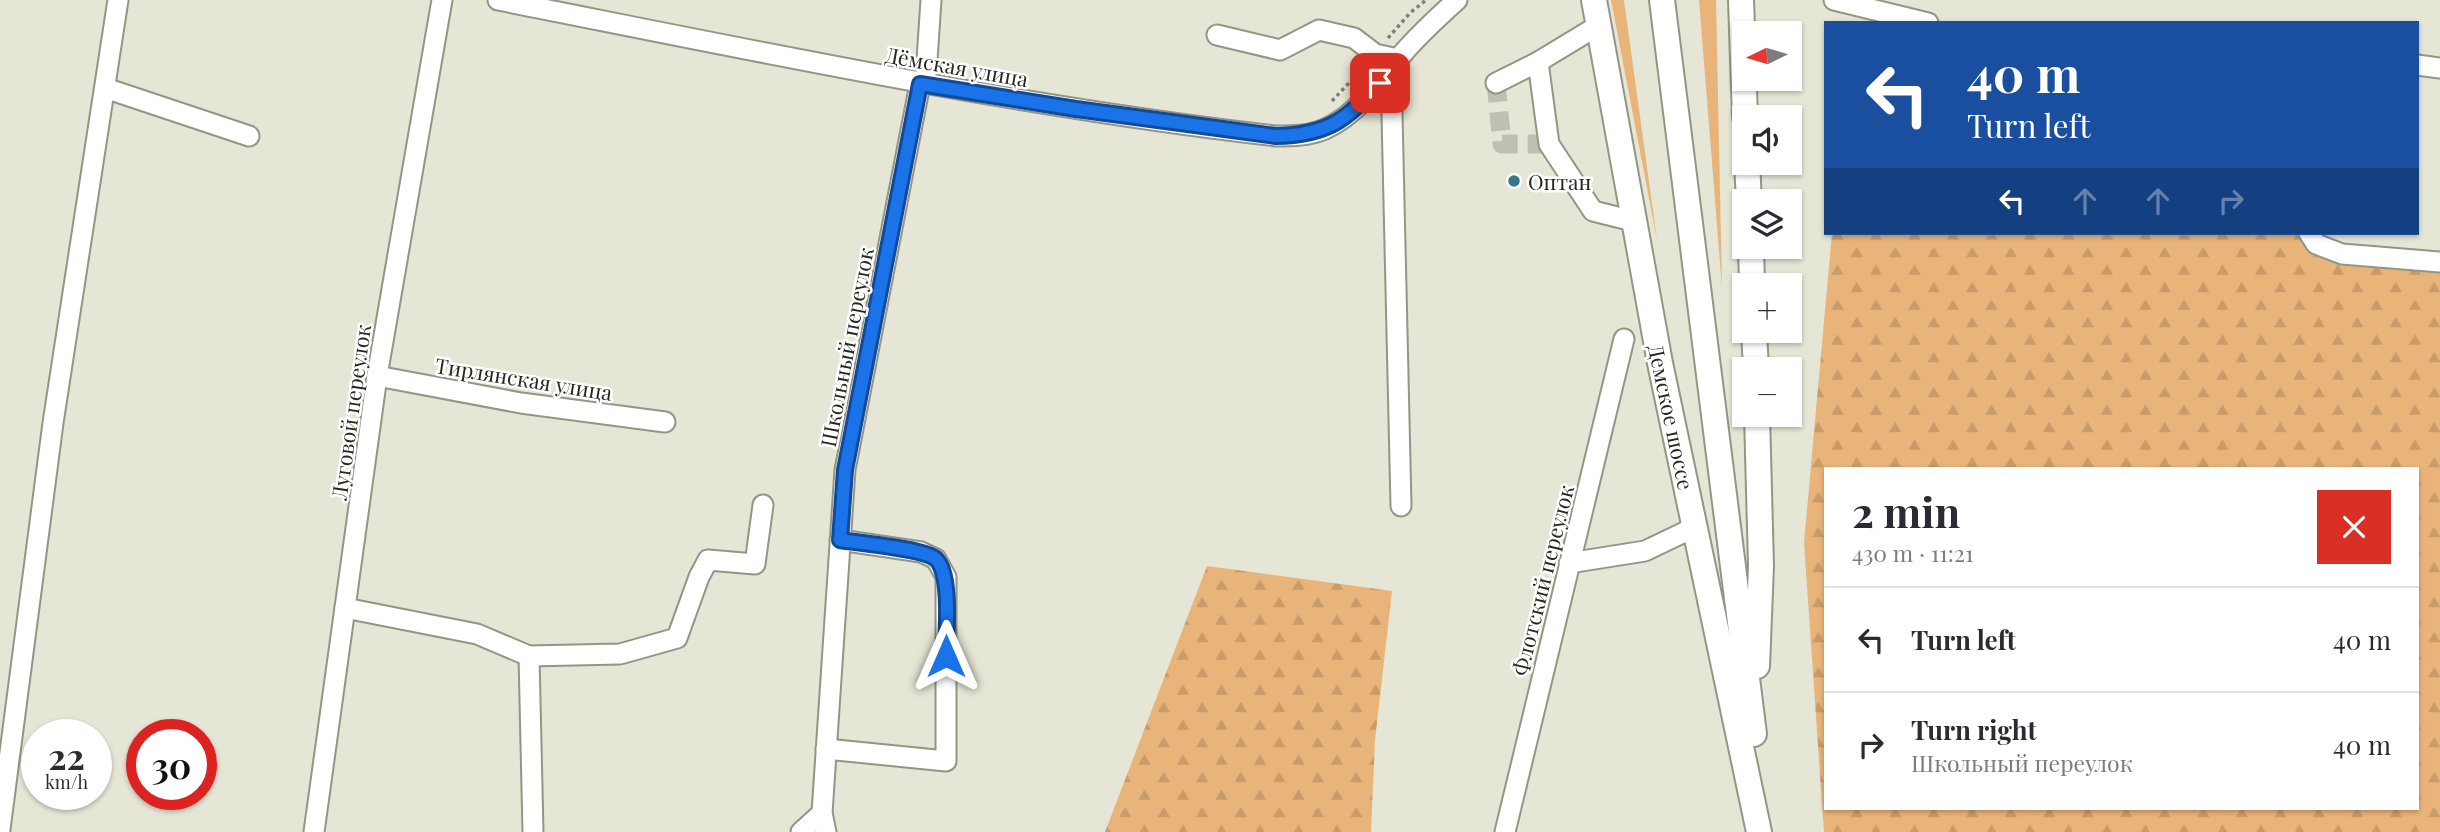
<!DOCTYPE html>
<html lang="en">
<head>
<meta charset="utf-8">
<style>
  body { margin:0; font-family:"Playfair Display",serif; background:#f2f2f3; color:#2b2b33; height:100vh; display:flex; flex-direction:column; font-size:26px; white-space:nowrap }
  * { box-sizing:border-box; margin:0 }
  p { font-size:23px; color:#7c7c81 }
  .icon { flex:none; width:38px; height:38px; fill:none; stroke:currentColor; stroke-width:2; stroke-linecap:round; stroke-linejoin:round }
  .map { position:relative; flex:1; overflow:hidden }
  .panel { position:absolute; left:1824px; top:467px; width:595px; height:343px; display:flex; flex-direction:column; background:#fff; border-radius:0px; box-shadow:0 2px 5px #0004 }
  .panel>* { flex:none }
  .top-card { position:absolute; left:1824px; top:21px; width:595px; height:214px; border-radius:0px; box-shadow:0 2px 5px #0004; background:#1a4fa0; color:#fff; overflow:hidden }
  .needle { width:46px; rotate:265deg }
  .tools { position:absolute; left:1732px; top:21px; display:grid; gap:14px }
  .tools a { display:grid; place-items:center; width:70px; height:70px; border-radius:0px; background:#fff; box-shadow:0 2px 5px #0004; font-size:35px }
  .speed { position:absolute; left:21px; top:719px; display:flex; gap:14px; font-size:35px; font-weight:700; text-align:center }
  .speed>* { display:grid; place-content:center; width:91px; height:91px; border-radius:50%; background:#fff; box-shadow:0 2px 5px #0004; line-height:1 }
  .speed small { font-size:18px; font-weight:400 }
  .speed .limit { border:10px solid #d22; background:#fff; color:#111 }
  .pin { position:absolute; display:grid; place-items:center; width:60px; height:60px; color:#fff; margin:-30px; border-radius:14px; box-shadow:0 4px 10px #0006 }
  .me { position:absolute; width:77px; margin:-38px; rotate:0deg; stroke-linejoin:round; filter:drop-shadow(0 0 5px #0008) }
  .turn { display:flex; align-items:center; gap:24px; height:147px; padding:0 28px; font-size:32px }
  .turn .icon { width:91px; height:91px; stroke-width:2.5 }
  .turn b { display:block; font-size:49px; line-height:60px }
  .lanes { display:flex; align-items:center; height:66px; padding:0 28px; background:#0003; justify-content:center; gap:35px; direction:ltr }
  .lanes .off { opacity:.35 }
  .round { display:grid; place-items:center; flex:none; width:74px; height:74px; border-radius:0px; background:#f2f2f3 }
  .headline { display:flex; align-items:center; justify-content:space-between; height:119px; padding:0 28px }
  h1 { font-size:42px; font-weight:700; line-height:52px }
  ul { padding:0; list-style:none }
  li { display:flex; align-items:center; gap:21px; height:105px; padding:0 28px; border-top:2px solid #e1e1e2 }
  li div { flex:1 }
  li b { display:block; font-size:26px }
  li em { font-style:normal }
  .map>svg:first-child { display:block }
  .grass { fill:#e9b47a }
  .forest { fill:url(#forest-firs); fill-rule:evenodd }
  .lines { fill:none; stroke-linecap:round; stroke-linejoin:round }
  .minor-tunnel { stroke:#bfc0b1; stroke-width:19; stroke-dasharray:19 10; stroke-linecap:butt }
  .minor-casing { stroke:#949585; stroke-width:23 }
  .major-casing { stroke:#949585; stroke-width:28 }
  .path { stroke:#7f7f73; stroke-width:3.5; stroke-dasharray:3.5 3.5; stroke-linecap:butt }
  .minor { stroke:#fff; stroke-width:19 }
  .major { stroke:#fff; stroke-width:24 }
  .route-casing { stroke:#114b97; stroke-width:18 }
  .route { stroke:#1a73e8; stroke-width:12 }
  .poi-dot { fill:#357989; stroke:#fff; stroke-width:2.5 }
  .labels { text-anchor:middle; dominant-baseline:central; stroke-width:5; stroke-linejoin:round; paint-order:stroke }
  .street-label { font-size:21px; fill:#272720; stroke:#fff }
  .poi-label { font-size:21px; fill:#272720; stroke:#fff; text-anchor:start }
</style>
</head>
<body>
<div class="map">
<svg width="2440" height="832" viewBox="0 0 2440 832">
  <defs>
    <pattern id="forest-firs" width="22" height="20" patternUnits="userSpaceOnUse" patternTransform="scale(1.75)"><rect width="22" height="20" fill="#e9b47a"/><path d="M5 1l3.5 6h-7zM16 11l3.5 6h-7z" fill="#c89b69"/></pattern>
  </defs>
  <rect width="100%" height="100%" fill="#e5e6d5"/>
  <!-- grass -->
  <g class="grass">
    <path d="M 1611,0 L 1624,0 L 1657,240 Z"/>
    <path d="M 1699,0 L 1716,0 L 1722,288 Z"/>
  </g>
  <!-- forest -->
  <g class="forest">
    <path d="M 1832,233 L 2304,233 L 2360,257 L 2440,265 L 2440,832 L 1824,832 L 1804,543 ZM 1825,469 L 2417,469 L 2417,808 L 1825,808 Z"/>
    <path d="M 1207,566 L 1392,591 L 1375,740 L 1371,832 L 1105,832 Z"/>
  </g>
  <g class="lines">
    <!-- minor-tunnel -->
    <path class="minor-tunnel" d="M 1496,83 L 1502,144 L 1549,144"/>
    <defs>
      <g id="minor">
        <path d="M 498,0 C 756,51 1014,106 1276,136 C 1293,136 1309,136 1325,129 C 1356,115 1379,84 1399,58 C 1416,37 1437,18 1457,0"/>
        <path d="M 1834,0 L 1928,23"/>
        <path d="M 1217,35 L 1280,50 L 1319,30 L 1354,38 L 1375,54 L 1398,59"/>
        <path d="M 1538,62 L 1549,144 L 1593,211 L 1633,221"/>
        <path d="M 2417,65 L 2440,68"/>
        <path d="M 1391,71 L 1401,506"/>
        <path d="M 1496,83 L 1538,62 L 1599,25"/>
        <path d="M 105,88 L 249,136"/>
        <path d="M 2309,233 L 2316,244 L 2342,254 L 2440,262"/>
        <path d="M 377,376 L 521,403 L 665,422"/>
        <path d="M 1569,563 L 1645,551 L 1695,527"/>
        <path d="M 345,608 L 477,634 L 529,656 L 533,832"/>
        <path d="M 529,656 L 620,654 L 677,638 L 699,577 L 708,560 L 755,564 L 763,505"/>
        <path d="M 826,749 L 946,761 L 946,577 L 936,559 L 921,552 L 840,540"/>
        <path d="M 0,829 L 53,423 L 118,0"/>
        <path d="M 314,832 L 377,376 L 442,0"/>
        <path d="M 801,832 L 822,813"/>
        <path d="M 826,832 L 822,813 L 845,470 L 920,84 L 926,75 L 931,0"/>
        <path d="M 1505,832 L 1624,339"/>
      </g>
      <g id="major">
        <path d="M 1594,0 L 1660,363 L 1759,832"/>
        <path d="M 1662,0 L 1754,734"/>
        <path d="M 1741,0 L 1745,117"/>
        <path d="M 1747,163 L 1749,201"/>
        <path d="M 1751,247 L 1752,285"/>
        <path d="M 1754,331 L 1756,369"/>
        <path d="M 1757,415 L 1761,566 L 1757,666"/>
      </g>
    </defs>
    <!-- minor casing -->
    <use href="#minor" class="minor-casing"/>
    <!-- major casing -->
    <use href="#major" class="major-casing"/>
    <!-- path -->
    <g class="path">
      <path d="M 1388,38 L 1410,13 L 1426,0"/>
      <path d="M 1332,101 L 1363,68"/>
    </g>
    <!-- minor -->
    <use href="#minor" class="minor"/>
    <!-- major -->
    <use href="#major" class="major"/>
  </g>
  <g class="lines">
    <defs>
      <path id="route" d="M 946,656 C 946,633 952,575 936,559 C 925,549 859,543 840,540 L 845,470 L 920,84 L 1076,109 L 1276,136 C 1327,135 1347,120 1380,83"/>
    </defs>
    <!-- route casing -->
    <use href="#route" class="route-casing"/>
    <!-- route -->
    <use href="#route" class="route"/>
  </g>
  <!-- markers -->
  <circle class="poi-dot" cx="1514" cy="181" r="7"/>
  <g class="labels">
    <!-- street labels -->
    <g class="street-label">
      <text transform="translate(957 66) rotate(10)">Дёмская улица</text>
      <text transform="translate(846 347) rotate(-79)">Школьный переулок</text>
      <text transform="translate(524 378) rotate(9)">Тирлянская улица</text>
      <text transform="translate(350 412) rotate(-82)">Луговой переулок</text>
      <text transform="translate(1672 417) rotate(78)">Демское шоссе</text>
      <text transform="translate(1542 580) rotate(-76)">Флотский переулок</text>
    </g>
    <!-- poi labels -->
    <g class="poi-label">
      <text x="1528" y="181">Оптан</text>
    </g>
  </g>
</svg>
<div class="tools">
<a><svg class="needle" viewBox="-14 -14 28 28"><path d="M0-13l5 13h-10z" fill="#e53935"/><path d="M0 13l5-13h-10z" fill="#7c7c81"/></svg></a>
<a><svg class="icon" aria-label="sound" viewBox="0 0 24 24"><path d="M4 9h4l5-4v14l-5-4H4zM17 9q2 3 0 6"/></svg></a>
<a><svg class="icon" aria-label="layers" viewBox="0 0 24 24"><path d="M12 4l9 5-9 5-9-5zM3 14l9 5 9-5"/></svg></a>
<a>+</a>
<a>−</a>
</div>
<div class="speed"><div>22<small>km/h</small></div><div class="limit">30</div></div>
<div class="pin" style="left:1380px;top:83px;background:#d93025"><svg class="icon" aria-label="arrive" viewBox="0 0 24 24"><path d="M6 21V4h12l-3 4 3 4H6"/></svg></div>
<svg class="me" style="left:946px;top:656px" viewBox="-20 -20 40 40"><path d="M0-17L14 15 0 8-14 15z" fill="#1a73e8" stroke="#fff" stroke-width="4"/></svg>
<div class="top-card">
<div class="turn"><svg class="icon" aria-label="left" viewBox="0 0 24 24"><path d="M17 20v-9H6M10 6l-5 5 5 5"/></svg><div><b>40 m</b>Turn left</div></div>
<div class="lanes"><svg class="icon" aria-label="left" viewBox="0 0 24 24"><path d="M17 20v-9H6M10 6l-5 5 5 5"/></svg><svg class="icon off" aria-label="ahead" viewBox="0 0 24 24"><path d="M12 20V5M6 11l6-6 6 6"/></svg><svg class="icon off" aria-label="ahead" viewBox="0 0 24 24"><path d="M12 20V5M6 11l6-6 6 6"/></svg><svg class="icon off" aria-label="right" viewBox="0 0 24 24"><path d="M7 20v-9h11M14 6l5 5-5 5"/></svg></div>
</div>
<section class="panel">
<div class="headline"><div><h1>2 min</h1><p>430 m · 11:21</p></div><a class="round" style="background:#d93025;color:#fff"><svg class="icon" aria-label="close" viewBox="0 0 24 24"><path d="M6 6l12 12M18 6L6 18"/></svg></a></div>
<ul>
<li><svg class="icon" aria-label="left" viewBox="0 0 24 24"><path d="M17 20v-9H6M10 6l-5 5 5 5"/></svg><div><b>Turn left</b></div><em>40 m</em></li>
<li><svg class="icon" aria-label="right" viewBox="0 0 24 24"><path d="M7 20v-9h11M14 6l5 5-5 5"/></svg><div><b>Turn right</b><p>Школьный переулок</p></div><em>40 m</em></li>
</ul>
</section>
</div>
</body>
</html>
